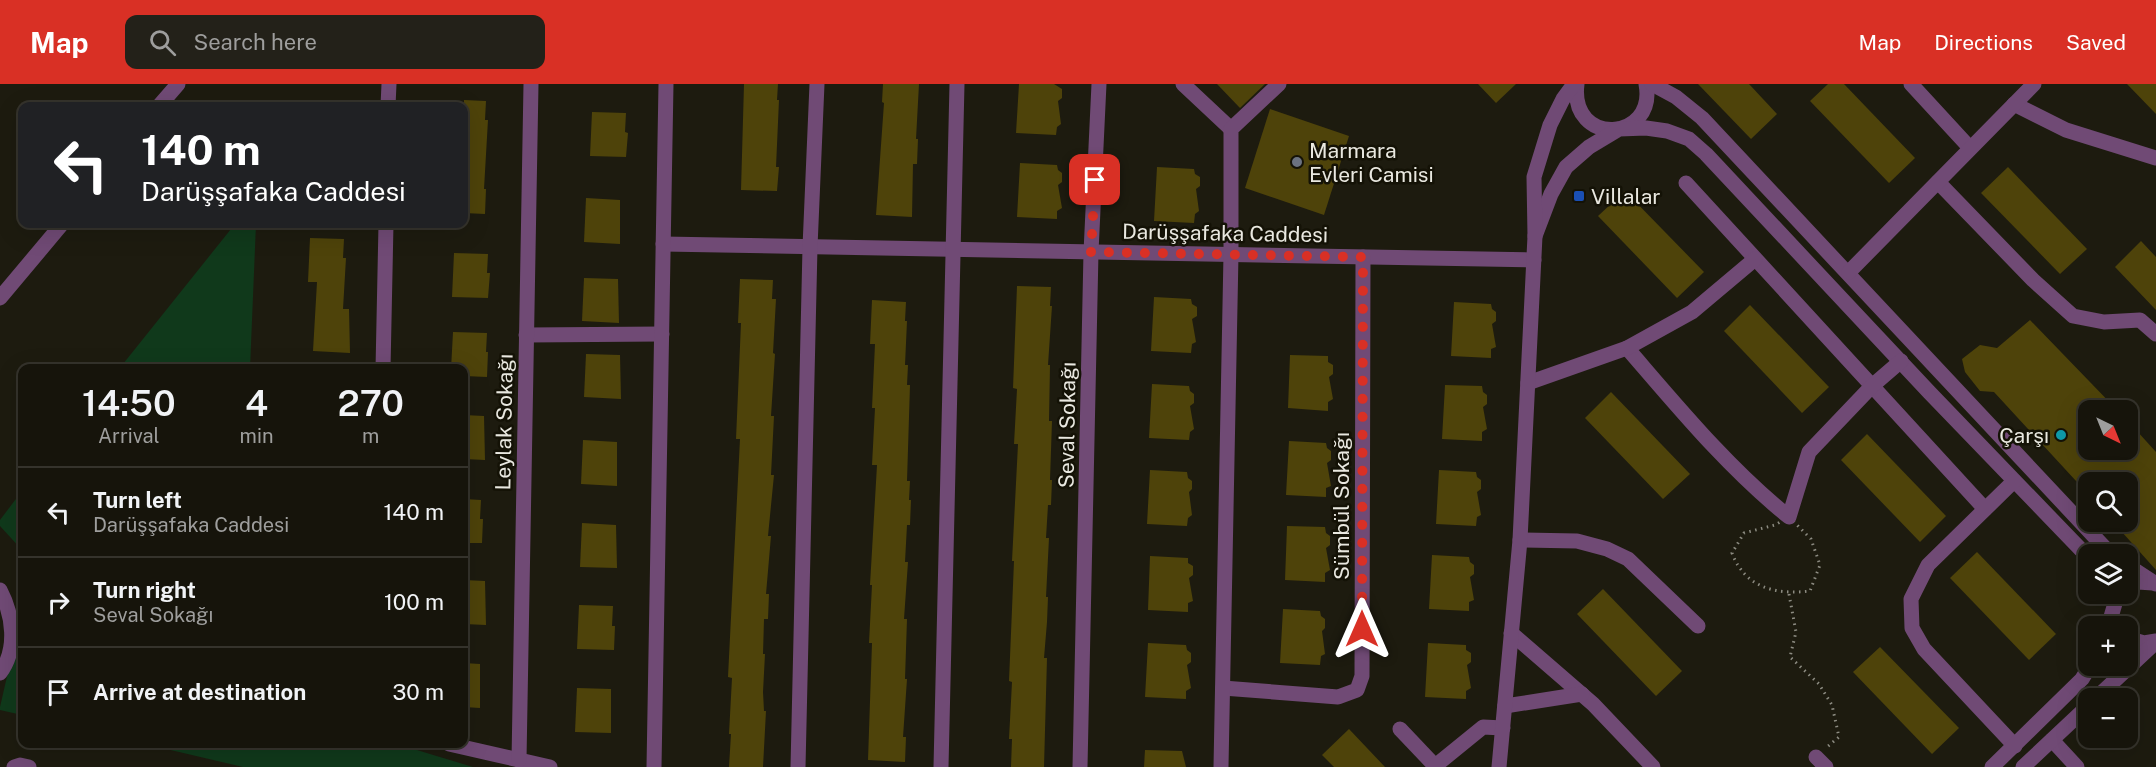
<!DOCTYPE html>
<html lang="en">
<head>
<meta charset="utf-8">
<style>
  body { margin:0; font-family:"Public Sans",sans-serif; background:#232119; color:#f1f3f6; height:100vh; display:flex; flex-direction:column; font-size:22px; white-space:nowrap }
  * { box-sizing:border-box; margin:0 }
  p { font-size:20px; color:#9e9e9d }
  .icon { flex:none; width:33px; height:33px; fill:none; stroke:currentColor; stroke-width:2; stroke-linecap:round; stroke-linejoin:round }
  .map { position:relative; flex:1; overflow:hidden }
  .side { position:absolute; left:18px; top:280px; width:450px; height:384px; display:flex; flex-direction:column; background:#16140b; border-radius:12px; box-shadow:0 6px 24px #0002,0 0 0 2px #35332c }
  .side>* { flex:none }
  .guide { position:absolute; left:18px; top:18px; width:450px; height:126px; border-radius:12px; box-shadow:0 6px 24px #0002,0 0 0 2px #35332c; background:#202124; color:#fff; overflow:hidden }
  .needle { width:39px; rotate:137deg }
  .buttons { position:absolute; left:2078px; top:316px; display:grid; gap:12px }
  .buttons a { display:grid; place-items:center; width:60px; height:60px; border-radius:12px; background:#16140b; box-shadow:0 6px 24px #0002,0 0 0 2px #35332c; font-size:30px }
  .pin { position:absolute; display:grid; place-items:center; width:51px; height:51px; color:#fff; margin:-26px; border-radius:12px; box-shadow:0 3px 9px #0006 }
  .me { position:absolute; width:66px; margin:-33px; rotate:0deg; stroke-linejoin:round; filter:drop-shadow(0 0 4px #0008) }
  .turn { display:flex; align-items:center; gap:21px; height:126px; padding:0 24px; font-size:27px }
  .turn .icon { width:78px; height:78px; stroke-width:2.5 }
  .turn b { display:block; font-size:42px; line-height:51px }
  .eta { display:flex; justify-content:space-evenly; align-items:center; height:102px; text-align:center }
  .eta b { font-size:36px; font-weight:600; line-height:42px }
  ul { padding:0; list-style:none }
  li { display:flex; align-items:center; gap:18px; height:90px; padding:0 24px; border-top:2px solid #35332c }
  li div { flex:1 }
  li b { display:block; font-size:22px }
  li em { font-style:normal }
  header { display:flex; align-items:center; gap:36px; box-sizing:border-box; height:84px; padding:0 30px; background:#d93025; color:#fff }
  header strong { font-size:28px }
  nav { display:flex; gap:33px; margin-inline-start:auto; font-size:21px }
  .search { width:420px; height:54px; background:#232119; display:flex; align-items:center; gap:15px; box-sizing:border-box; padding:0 21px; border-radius:12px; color:#9e9e9d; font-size:22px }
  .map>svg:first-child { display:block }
  .green { fill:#10391b }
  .building { fill:#4e430a }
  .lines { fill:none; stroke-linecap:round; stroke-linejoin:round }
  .path { stroke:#8d8c82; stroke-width:3; stroke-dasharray:1.5 4.5; stroke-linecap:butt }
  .minor { stroke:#704a75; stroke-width:15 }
  .route { stroke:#d93025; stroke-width:10; stroke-dasharray:0 18 }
  .worship-dot { fill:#6b7280; stroke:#141206; stroke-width:2 }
  .transit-dot { fill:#1a4fb4; stroke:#141206; stroke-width:2 }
  .culture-dot { fill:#0f9aa8; stroke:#141206; stroke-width:2 }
  .labels { text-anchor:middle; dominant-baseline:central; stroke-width:5; stroke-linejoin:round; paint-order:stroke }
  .poi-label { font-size:21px; fill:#e9e8e0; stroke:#141206; text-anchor:start }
  .street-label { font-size:21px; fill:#e9e8e0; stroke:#141206 }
</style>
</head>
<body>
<header>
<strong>Map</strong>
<div class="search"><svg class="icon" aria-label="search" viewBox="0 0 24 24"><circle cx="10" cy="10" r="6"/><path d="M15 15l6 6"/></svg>Search here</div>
<nav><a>Map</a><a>Directions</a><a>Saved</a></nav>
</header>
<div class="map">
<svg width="2156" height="683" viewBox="0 0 2156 683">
  <rect width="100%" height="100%" fill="#1d1b0f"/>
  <!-- green -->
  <g class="green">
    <path d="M 235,140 L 256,140 L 250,285 L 119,285 Z"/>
    <path d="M 22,407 L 22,466 L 0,442 L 0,436 Z"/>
    <path d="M 22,527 L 22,631 L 0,626 L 0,623 Z"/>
    <path d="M 145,660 L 397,660 L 473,683 L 243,683 Z"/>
  </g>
  <!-- building -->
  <g class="building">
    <path d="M 744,0 L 778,0 L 777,16 L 779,16 L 776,83 L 779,83 L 777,107 L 741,106 Z"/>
    <path d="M 883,0 L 919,0 L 916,55 L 918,55 L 917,80 L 913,80 L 912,133 L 876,131 L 884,19 L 882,18 Z"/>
    <path d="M 1019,0 L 1054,0 L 1062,5 L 1062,14 L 1058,17 L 1061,40 L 1057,43 L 1056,51 L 1016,49 Z"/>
    <path d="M 1217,0 L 1265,0 L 1240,24 Z"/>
    <path d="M 1478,0 L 1516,0 L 1496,19 Z"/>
    <path d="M 1698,0 L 1749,0 L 1777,30 L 1751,55 Z"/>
    <path d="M 1828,0 L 1844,0 L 1915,74 L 1889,99 L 1810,17 Z"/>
    <path d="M 2127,0 L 2156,0 L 2156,30 Z"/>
    <path d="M 464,16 L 486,17 L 485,36 L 488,36 L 484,105 L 486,105 L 485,130 L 464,129 Z"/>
    <path d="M 1270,25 L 1349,52 L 1324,131 L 1245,104 Z"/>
    <path d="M 592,28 L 626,29 L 625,48 L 628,49 L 626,73 L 590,72 Z"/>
    <path d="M 1020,79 L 1057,81 L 1058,86 L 1062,89 L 1062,98 L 1058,101 L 1062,124 L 1057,127 L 1057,135 L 1017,133 Z"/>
    <path d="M 1157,83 L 1194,85 L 1195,90 L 1200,93 L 1200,102 L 1196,105 L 1199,127 L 1195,130 L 1194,139 L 1154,137 Z"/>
    <path d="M 2008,83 L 2087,165 L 2060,190 L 1981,109 Z"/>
    <path d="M 1625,107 L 1704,188 L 1677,214 L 1598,132 Z"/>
    <path d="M 586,114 L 620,116 L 620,160 L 584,158 Z"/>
    <path d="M 310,154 L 344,155 L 343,174 L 346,174 L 343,225 L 349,225 L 350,269 L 313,267 L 317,198 L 308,198 Z"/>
    <path d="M 2141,157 L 2156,173 L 2156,226 L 2115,183 Z"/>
    <path d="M 454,169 L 488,170 L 487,189 L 490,189 L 488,214 L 452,213 Z"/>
    <path d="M 584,194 L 618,195 L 619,239 L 582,237 Z"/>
    <path d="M 740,195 L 773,196 L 772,215 L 776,215 L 773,269 L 775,270 L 771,332 L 774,332 L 771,391 L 774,391 L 768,452 L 771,452 L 766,510 L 769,510 L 768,535 L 764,535 L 763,570 L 765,570 L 763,608 L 764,627 L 766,627 L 763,683 L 729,683 L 731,650 L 729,650 L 732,594 L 728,593 L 740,355 L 736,355 L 741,239 L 738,239 Z"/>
    <path d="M 1017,202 L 1051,203 L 1050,222 L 1052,222 L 1048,281 L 1050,281 L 1049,337 L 1052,337 L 1050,396 L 1052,396 L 1051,421 L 1048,421 L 1046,454 L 1049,454 L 1046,513 L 1048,513 L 1047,538 L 1044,574 L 1047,574 L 1044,683 L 1011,683 L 1012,655 L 1009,655 L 1012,598 L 1009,597 L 1014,477 L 1012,477 L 1018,360 L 1014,360 L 1017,305 L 1013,304 Z"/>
    <path d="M 1154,213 L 1191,215 L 1192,220 L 1197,223 L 1197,232 L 1192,235 L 1196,258 L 1192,260 L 1191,269 L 1151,267 Z"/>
    <path d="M 872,216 L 906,218 L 905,237 L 907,237 L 905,281 L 908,281 L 907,301 L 910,301 L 907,397 L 910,397 L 909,416 L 911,416 L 910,441 L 907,441 L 905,478 L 908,478 L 904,535 L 907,535 L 905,595 L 907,595 L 903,653 L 906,653 L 905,678 L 868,676 L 872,559 L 869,559 L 872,501 L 870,501 L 877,381 L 872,381 L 875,324 L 872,324 L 875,260 L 870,260 Z"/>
    <path d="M 1454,218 L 1491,220 L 1492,225 L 1496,228 L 1496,237 L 1492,240 L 1496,263 L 1491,265 L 1491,274 L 1451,272 Z"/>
    <path d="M 1750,221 L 1829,303 L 1802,329 L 1724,247 Z"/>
    <path d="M 2030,236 L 2118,327 L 2088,327 L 2088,366 L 2127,366 L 2127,336 L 2156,368 L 2156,486 L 2113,438 L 2127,438 L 2127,399 L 2088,399 L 2088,410 L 1994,308 L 1980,307 L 1965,288 L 1962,275 L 1980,261 L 1997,264 Z"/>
    <path d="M 453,248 L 487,249 L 486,268 L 488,268 L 487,293 L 464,292 L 464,285 L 451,285 Z"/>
    <path d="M 586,270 L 620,271 L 621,315 L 584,313 Z"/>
    <path d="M 1290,271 L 1328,272 L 1328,278 L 1333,281 L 1333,290 L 1329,293 L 1333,315 L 1328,318 L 1328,327 L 1288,324 Z"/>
    <path d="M 1152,300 L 1189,302 L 1190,307 L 1194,310 L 1194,319 L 1190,322 L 1194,345 L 1190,348 L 1189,356 L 1149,354 Z"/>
    <path d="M 1445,301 L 1482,302 L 1483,308 L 1487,311 L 1487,320 L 1483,323 L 1487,345 L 1482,348 L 1482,357 L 1442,355 Z"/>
    <path d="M 1611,308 L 1690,390 L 1663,415 L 1585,334 Z"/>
    <path d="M 464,331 L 484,332 L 485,376 L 464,375 Z"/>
    <path d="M 1867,350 L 1946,432 L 1920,458 L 1841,376 Z"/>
    <path d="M 583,356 L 617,358 L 617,402 L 581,400 Z"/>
    <path d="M 1289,357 L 1326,359 L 1327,364 L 1331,367 L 1331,376 L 1327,379 L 1331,402 L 1326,404 L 1326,413 L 1286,411 Z"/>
    <path d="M 1150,386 L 1187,388 L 1188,394 L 1192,397 L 1192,405 L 1189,408 L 1192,431 L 1188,434 L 1187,442 L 1147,440 Z"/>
    <path d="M 1439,386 L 1476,388 L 1477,393 L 1481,396 L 1481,405 L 1477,408 L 1481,431 L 1477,433 L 1476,442 L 1436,440 Z"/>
    <path d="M 464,415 L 481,416 L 480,435 L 483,435 L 482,459 L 464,459 Z"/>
    <path d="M 582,439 L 616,441 L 617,484 L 580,483 Z"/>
    <path d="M 1287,442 L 1325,443 L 1326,449 L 1330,452 L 1330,461 L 1326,464 L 1330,486 L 1325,489 L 1325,498 L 1285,496 Z"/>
    <path d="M 1977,468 L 2056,550 L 2029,576 L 1950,494 Z"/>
    <path d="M 1432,471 L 1469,473 L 1470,478 L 1474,481 L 1474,490 L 1470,493 L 1474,516 L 1469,518 L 1469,527 L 1429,525 Z"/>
    <path d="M 1150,472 L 1188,474 L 1188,479 L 1193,482 L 1193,491 L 1189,494 L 1193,517 L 1188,519 L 1188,528 L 1148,526 Z"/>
    <path d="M 464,496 L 485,497 L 486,541 L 464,540 Z"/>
    <path d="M 1603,505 L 1682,587 L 1656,612 L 1577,530 Z"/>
    <path d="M 579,521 L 613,522 L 612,542 L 615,542 L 614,566 L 577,565 Z"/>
    <path d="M 1283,525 L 1320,527 L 1321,532 L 1325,535 L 1325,544 L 1322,547 L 1325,570 L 1321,572 L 1320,581 L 1280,579 Z"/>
    <path d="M 1148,559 L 1186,561 L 1187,566 L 1191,569 L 1191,578 L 1187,581 L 1191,604 L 1186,607 L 1186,615 L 1145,613 Z"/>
    <path d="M 1428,559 L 1466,561 L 1466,566 L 1471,569 L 1471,578 L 1467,581 L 1471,604 L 1466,607 L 1466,615 L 1425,613 Z"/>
    <path d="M 1880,563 L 1959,644 L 1932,670 L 1853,588 Z"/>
    <path d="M 464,579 L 480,580 L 480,624 L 464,623 Z"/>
    <path d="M 577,604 L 611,605 L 611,649 L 575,648 Z"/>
    <path d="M 1349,645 L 1385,683 L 1334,683 L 1322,671 Z"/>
    <path d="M 1145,666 L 1182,667 L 1186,683 L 1144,683 Z"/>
  </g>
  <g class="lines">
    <!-- path -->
    <g class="path">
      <path d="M 1789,433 L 1811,455 L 1820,481 L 1810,507 C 1776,511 1745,504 1732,469 L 1744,449 L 1775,441 Z"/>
      <path d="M 1789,510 L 1796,548 L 1790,573 L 1819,600 L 1832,621 L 1839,653 L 1827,663"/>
    </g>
    <!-- minor -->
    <g class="minor">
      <path d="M 1183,0 L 1231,45"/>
      <path d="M 1577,0 C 1569,63 1657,58 1646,0"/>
      <path d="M 1652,0 L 1676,13 L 1702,34 L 2105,464 L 2114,471"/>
      <path d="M 1911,0 L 1970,64"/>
      <path d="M 2014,20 L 2066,46 L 2156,74"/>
      <path d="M 159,22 L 178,0"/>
      <path d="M 388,22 L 389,0"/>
      <path d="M 1938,98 L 2033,196 L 2073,232 L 2104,238 L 2140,236 L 2156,250"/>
      <path d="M 1686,99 L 1985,425"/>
      <path d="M 1535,152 L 1551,110 L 1566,83 L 1589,63 L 1619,45 L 1646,44 L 1667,47 L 1689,55 L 1706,70 L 1929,308 L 2088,473"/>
      <path d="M 663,160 L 1534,176"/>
      <path d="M 1849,188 L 2034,0"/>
      <path d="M 0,214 L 62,140"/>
      <path d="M 526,251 L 662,250"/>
      <path d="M 1627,264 C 1678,323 1728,384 1789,433 L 1809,368 L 1872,302 L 1901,277"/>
      <path d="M 383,285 L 386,140"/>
      <path d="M 1528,299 L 1627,264 L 1692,228 L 1755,175"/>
      <path d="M 2014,397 L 1928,481 L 1911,515 L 1912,544 L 1924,565 L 2015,662"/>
      <path d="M 1520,456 L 1577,457 L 1607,465 L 1628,475 L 1698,542"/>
      <path d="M 2127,481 L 2156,500"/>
      <path d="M 2127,503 L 2138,498 L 2153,499"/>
      <path d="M 0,506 C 13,531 18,565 0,589"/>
      <path d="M 2108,543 L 2116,516 L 2120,510"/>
      <path d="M 1511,549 L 1593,620 L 1653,683"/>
      <path d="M 2127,554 L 2144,559 L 2156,557"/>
      <path d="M 1223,604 L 1338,613 L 1357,606 L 1362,592 L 1363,173"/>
      <path d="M 2095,615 L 2156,558"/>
      <path d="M 1505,622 L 1582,610"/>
      <path d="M 1400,645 L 1436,683"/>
      <path d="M 2052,656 L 2077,683"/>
      <path d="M 449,660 L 550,683"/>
      <path d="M 1816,673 L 1826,683"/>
      <path d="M 519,676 L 531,0"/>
      <path d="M 1435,682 L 1483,643 L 1503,644"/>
      <path d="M 14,683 L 20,681 L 29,683"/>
      <path d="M 654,683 L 666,0"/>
      <path d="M 798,683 L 810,163 L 817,0"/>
      <path d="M 941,683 L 957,0"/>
      <path d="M 1080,683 L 1091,168 L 1099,0"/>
      <path d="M 1221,683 L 1231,170 L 1231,45 L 1279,0"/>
      <path d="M 1499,683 L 1520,456 L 1535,152 L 1534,93 L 1550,41 L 1563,15 L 1574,0"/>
      <path d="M 1992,683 L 2082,595 L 2090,582"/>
      <path d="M 2023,683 L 2088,622"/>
    </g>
  </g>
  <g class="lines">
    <!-- route -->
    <path class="route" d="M 1095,96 L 1091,168 L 1363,173 L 1362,545"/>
  </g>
  <!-- markers -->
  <circle class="worship-dot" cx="1297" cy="78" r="6"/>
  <rect class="transit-dot" x="1573" y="106" width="12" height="12" rx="3"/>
  <circle class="culture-dot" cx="2061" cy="351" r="6"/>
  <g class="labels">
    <!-- poi labels -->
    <g class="poi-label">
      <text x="1309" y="66">Marmara<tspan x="1309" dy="24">Evleri Camisi</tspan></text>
      <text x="1591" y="112">Villalar</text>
      <text x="2049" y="351" text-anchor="end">Çarşı</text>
    </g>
    <!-- street labels -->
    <g class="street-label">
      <text transform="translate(1225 149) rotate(1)">Darüşşafaka Caddesi</text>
      <text transform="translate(504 338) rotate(-89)">Leylak Sokağı</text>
      <text transform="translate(1067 341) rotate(-89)">Seval Sokağı</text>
      <text transform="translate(1341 422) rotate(-90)">Sümbül Sokağı</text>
    </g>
  </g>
</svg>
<div class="buttons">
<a><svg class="needle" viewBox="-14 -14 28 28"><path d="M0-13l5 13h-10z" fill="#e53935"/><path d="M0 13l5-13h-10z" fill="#9e9e9d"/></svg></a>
<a><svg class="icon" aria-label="search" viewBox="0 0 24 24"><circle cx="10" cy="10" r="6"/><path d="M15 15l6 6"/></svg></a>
<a><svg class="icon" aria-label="layers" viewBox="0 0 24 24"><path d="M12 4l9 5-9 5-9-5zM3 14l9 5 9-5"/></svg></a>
<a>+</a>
<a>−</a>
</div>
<div class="pin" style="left:1095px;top:96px;background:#d93025"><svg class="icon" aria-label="arrive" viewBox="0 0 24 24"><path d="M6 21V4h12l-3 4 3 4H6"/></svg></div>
<svg class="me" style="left:1362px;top:545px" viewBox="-20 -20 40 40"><path d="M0-17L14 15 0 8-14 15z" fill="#d93025" stroke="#fff" stroke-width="4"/></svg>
<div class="guide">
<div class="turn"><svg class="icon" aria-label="left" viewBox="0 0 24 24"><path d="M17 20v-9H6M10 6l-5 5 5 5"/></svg><div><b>140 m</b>Darüşşafaka Caddesi</div></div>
</div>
<section class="side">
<div class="eta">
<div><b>14:50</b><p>Arrival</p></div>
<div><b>4</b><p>min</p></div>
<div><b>270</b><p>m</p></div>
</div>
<ul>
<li><svg class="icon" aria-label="left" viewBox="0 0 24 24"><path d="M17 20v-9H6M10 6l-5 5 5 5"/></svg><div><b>Turn left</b><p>Darüşşafaka Caddesi</p></div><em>140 m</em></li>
<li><svg class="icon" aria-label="right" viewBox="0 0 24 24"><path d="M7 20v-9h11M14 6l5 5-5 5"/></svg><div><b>Turn right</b><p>Seval Sokağı</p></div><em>100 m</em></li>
<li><svg class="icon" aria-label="arrive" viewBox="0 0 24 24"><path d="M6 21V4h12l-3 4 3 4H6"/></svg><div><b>Arrive at destination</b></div><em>30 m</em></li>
</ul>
</section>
</div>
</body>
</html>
